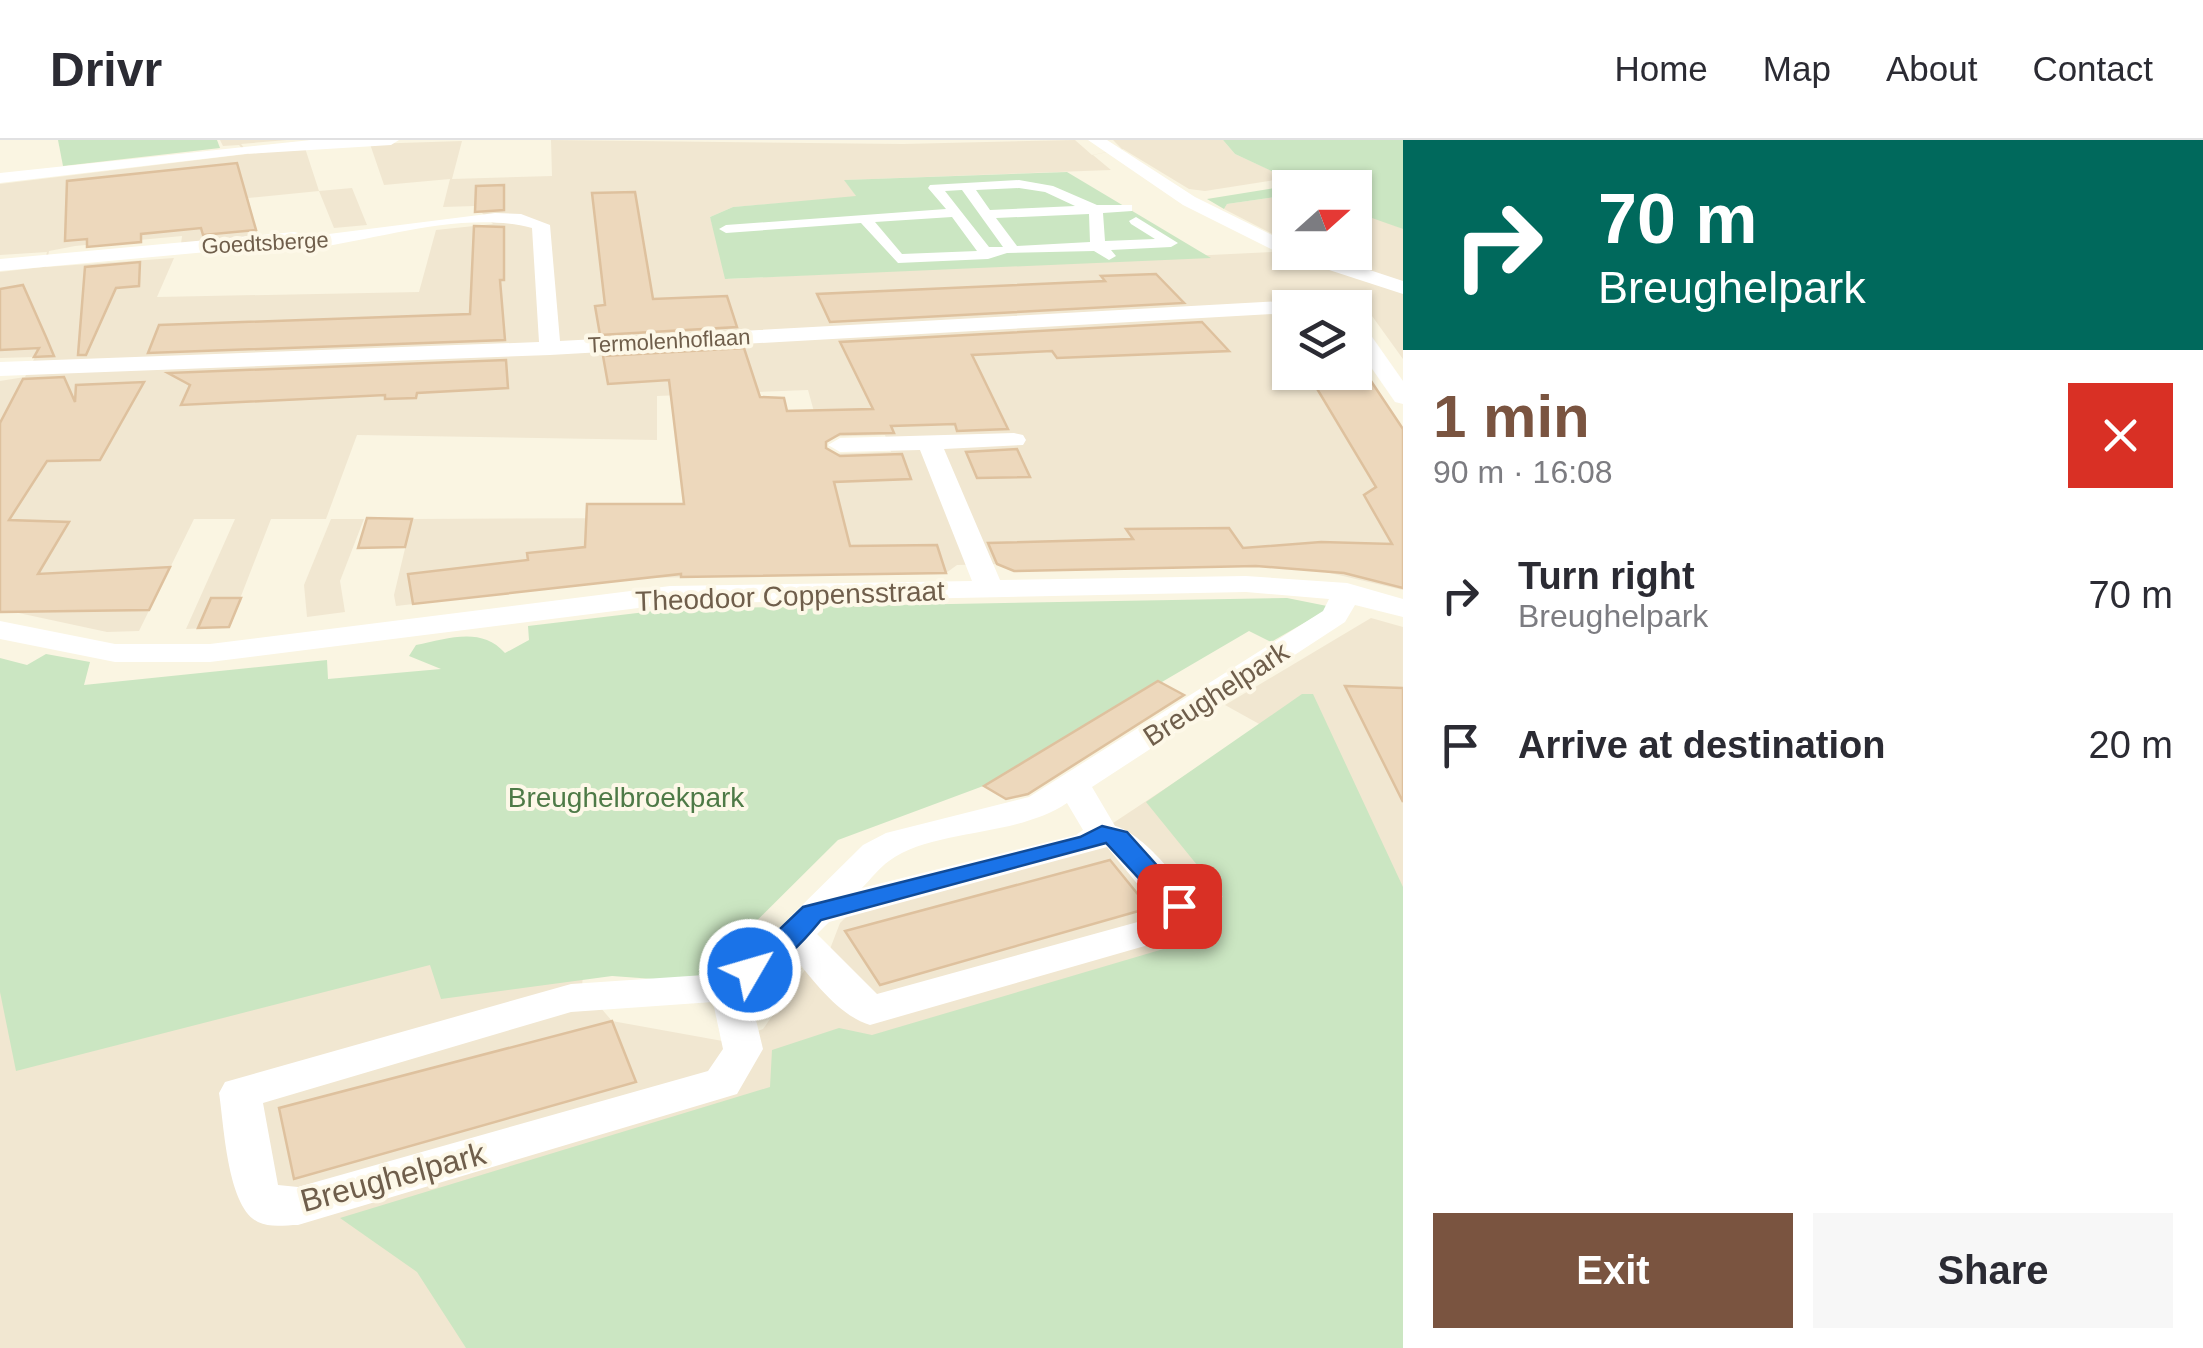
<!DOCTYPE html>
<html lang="en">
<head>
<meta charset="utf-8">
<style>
  body { margin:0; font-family:Helvetica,sans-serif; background:#f7f7f7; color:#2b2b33; height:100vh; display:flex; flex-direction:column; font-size:38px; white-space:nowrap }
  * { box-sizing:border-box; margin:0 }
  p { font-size:32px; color:#7c7c81 }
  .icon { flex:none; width:55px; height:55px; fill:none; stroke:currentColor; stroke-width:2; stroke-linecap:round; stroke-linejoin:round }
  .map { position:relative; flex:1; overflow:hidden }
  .sheet { display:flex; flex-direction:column; background:#fff; width:800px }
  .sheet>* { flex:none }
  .guide { background:#00695c; color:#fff; overflow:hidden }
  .needle { width:65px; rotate:69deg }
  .controls { position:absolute; left:1272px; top:30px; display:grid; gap:20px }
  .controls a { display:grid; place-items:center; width:100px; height:100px; border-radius:0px; background:#fff; box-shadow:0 2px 8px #0004; font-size:50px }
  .pin { position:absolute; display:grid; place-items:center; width:85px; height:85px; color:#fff; margin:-42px; border-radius:20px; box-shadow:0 5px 15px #0006 }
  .me { position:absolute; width:110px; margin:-55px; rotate:52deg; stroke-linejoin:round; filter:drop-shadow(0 0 8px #0008) }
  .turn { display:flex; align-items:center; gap:35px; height:210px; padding:0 30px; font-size:45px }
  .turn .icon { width:130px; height:130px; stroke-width:2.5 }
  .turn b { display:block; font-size:70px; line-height:85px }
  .round { display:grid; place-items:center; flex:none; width:105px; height:105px; border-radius:0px; background:#f7f7f7 }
  .head { display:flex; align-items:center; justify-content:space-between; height:170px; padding:0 30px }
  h1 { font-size:60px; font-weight:800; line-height:75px; color:#7a5440 }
  .action { display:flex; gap:20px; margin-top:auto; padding:20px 30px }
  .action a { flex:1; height:115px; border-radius:0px; background:#7a5440; color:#fff; font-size:40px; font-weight:800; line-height:115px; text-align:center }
  .action a+a { background:#f7f7f7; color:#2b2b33 }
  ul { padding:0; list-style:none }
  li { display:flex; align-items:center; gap:30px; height:150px; padding:0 30px }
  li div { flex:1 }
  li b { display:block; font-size:38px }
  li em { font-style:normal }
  header { display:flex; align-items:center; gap:60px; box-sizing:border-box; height:140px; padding:0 50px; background:#fff; border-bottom:2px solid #e1e1e2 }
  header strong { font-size:48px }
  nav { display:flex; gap:55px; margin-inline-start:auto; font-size:35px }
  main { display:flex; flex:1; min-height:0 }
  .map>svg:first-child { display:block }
  .residential { fill:#f1e7d1 }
  .green { fill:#cbe6c2 }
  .building { fill:#edd8bc; stroke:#dec19e; stroke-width:2.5 }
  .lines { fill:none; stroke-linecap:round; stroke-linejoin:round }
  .pedestrian { fill:#fff; fill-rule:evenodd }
  .minor { fill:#fff; fill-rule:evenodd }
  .route { fill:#1a73e8; stroke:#114b97; stroke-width:2.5 }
  .labels { text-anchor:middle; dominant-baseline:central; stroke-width:8; stroke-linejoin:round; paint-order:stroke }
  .far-street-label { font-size:22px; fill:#6f5e4b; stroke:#fdf8e8 }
  .street-label { font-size:28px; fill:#6f5e4b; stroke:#fdf8e8 }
  .park-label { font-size:28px; fill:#4e7a47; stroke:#fdf8e8 }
  .near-street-label { font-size:32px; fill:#6f5e4b; stroke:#fdf8e8 }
</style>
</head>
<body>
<header>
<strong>Drivr</strong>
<nav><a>Home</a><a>Map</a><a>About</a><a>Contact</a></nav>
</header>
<main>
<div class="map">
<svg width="1403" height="1208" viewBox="0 0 1403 1208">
  <rect width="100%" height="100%" fill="#faf5e2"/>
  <!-- residential -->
  <g class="residential">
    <path d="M 220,0 L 287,0 L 241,4 L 249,14 L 305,8 L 319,51 L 352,48 L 367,85 L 334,88 L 319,51 L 248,58 L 258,96 L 181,104 L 182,96 L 75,106 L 49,111 L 46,127 L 174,118 L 157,157 L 419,152 L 436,90 L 493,84 L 475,66 L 443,67 L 450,39 L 384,45 L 370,4 L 462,1 L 452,39 L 552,36 L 551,0 L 903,4 L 1075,0 L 1092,15 L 1122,9 L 1113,0 L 1223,0 L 1235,14 L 1287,38 L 1205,51 L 1189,49 L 1123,9 L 1093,15 L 1111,30 L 845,40 L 857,57 L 733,67 L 710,77 L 728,139 L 1290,111 L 1355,112 L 1355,72 L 1361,72 L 1403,89 L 1403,219 L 1354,151 L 1282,156 L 1294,167 L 1290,168 L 1290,232 L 1355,232 L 1355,217 L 1403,296 L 1403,450 L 1313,429 L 1256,426 L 1014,431 L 998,424 L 957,425 L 946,433 L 642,438 L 396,466 L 394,455 L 412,379 L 661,378 L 826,314 L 891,312 L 885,295 L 821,297 L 808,250 L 657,256 L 657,300 L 357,295 L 326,379 L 271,379 L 229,487 L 186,489 L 235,379 L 194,379 L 139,491 L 107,492 L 0,469 L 0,241 L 25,237 L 35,217 L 0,218 L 0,132 L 43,127 L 47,112 L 0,115 L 0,44 L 247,14 L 239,5 L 223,6 Z"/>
    <path d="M 1290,55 L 1290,103 L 1224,69 L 1227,64 Z"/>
    <path d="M 331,379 L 364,379 L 340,441 L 345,472 L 307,477 L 304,445 Z"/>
    <path d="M 1371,478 L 1403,487 L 1403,1208 L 0,1208 L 0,767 L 585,815 L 582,846 L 612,881 L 728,902 L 763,889 L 807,827 L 830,809 L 840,783 L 869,754 L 1095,695 L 1261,585 L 1225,565 Z"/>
  </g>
  <!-- green -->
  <g class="green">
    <path d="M 58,0 L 217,0 L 220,8 L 63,26 Z"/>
    <path d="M 1223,0 L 1403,0 L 1403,89 L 1355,72 L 1355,48 L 1290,48 L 1290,55 L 1227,64 L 1224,69 L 1207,59 L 1299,44 L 1235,14 Z"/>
    <path d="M 1067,32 L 1211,118 L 725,139 L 710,77 L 733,67 L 856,56 L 844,40 Z"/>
    <path d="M 1287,458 L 1332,467 L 1271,502 L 1249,491 L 986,645 L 838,700 L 695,842 L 612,836 L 441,859 L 430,825 L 16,931 L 0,852 L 0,518 L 27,525 L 46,514 L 90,522 L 84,545 L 327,520 L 328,539 L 441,529 L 409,516 L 416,505 C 448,499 481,486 505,513 L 529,500 L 528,486 L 671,469 Z"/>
    <path d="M 1302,554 L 1313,554 L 1403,747 L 1403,1208 L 466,1208 L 417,1132 L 340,1078 L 770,947 L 772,910 L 839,888 L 872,895 L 1221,792 L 1197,765 L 1223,757 L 1146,662 Z"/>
  </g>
  <!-- building -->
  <g class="building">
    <path d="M 237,23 L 256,90 L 203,95 L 201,88 L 141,94 L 141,102 L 87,107 L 87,99 L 65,101 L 67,41 Z"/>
    <path d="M 504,45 L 504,70 L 475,72 L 476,46 Z"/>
    <path d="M 635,52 L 653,159 L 727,156 L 737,187 L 600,195 L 595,166 L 605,165 L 592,53 Z"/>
    <path d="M 474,86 L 504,87 L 504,140 L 500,140 L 505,200 L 148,213 L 159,185 L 470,174 Z"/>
    <path d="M 140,122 L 139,146 L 116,148 L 86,215 L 78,215 L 85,127 Z"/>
    <path d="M 1156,134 L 1184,163 L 830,182 L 817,154 L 1105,141 L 1101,136 Z"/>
    <path d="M 23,145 L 46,197 L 54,216 L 34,217 L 39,208 L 0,210 L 0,149 Z"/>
    <path d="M 1202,182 L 1229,211 L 1057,218 L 1052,211 L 972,215 L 1008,289 L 957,291 L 955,284 L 891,286 L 894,293 L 840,294 L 826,302 L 826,308 L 840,316 L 902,314 L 911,339 L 834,342 L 850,406 L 937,405 L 946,433 L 681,437 L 681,434 L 413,464 L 408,434 L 528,420 L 527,413 L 585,407 L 587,364 L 684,364 L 669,240 L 608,244 L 603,216 L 744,208 L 760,257 L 784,258 L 787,271 L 873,269 L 840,202 Z"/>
    <path d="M 506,220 L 508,248 L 417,253 L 416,258 L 385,259 L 385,255 L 181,265 L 190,245 L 168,233 Z"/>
    <path d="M 1307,232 L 1365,232 L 1403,289 L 1403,448 L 1344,433 L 1256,426 L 1014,431 L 997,424 L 988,403 L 1133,399 L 1126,389 L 1229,388 L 1243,408 L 1321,402 L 1392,404 L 1364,355 L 1376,347 Z"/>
    <path d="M 64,237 L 75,262 L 76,245 L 144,242 L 100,320 L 47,321 L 9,380 L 69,382 L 38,434 L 170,427 L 149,470 L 0,472 L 0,283 L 23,239 Z"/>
    <path d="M 1017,309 L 1030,337 L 977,338 L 966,312 Z"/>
    <path d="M 367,378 L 412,379 L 405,407 L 358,408 Z"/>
    <path d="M 211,458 L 241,458 L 229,487 L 198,488 Z"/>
    <path d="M 1158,541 L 1184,555 L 1028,654 L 1006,659 L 984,646 Z"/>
    <path d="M 1345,546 L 1403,548 L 1403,662 Z"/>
    <path d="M 1110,720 L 1149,768 L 880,845 L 845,791 Z"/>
    <path d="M 612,881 L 636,942 L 294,1039 L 279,968 Z"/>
  </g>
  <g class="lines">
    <!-- pedestrian -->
    <path class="pedestrian" d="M 1019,40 L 1053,46 L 1097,65 L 1132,65 L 1132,71 L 1103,73 L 1105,101 L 1155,99 L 1131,84 L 1129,81 L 1136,77 L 1178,103 L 1171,107 L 1111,110 L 1116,116 L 1109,120 L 1094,111 L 1007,113 L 988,119 L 898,123 L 861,83 L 726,93 L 719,89 L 726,85 L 946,69 L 928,48 L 930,45 ZM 1019,48 L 1045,52 L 1075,66 L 990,70 L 976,50 ZM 962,50 L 1003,107 L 989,107 L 945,51 ZM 1089,74 L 1090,102 L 1017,106 L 996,78 ZM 952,77 L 977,111 L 902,114 L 875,82 Z"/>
    <!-- minor -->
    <g class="minor">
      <path d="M 311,0 L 399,0 L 391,5 L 245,14 L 0,43 L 0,33 Z"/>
      <path d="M 1088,0 L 1107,0 L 1195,57 L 1290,104 L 1290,112 L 1315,112 L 1403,141 L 1403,154 L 1283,115 L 1183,65 Z"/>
      <path d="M 495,73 L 521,74 L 550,85 L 560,201 L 1337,158 L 1347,164 L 1290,168 L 1290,173 L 550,215 L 0,236 L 0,222 L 539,202 L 532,88 C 464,70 381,99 313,108 L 294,104 L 0,131 L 0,119 L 294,92 L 313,96 Z"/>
      <path d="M 1355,183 L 1363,184 L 1403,241 L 1403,264 L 1395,262 L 1355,204 Z"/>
      <path d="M 1014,293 L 1023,295 L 1026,300 L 1023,305 L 944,309 L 1000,440 L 1246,436 L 1347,443 L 1403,459 L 1403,477 L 1355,465 L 1345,482 L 1092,647 L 1115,686 C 1144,693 1193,753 1203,782 L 1197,791 L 870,885 C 838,875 814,841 793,816 L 749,851 L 763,909 L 737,954 L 298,1085 C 285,1085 270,1088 258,1082 C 227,1067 224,984 219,953 L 225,942 L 571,844 L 719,834 L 782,785 L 863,705 L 886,693 L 1029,657 L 1323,471 L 1329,459 L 1246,452 L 670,464 L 210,522 L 115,522 L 0,499 L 0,481 L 115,504 L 210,504 L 670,446 L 972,441 L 920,310 L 840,312 L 828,305 L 840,298 ZM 1067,663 L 1083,690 L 1076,695 L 862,748 C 871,739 879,728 889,721 C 934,688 1015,698 1067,663 ZM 1107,707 L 1163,775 L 877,854 L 817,794 L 829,782 ZM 713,862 L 723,909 L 708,931 L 298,1047 L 278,1045 L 263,963 L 571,872 Z"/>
    </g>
  </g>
  <!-- route -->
  <path class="route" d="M 1102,686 L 1127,692 L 1188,760 L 1192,766 L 1188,772 L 1170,772 L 1106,703 L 821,780 C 803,802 777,831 750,839 L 737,830 L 803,767 L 1080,697 Z"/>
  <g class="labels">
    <!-- far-street labels -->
    <g class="far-street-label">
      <text transform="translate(265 103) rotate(-3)">Goedtsberge</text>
      <text transform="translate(669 201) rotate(-3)">Termolenhoflaan</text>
    </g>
    <!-- street labels -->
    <g class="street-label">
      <text transform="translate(790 456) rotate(-2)">Theodoor Coppensstraat</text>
      <text transform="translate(1216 554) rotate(-33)">Breughelpark</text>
    </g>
    <!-- park labels -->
    <g class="park-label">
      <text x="626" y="657">Breughelbroekpark</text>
    </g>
    <!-- near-street labels -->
    <g class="near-street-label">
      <text transform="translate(393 1037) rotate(-15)">Breughelpark</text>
    </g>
  </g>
</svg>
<div class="controls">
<a><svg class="needle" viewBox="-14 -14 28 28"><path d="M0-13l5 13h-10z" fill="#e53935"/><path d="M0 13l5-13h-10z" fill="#7c7c81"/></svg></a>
<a><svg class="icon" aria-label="layers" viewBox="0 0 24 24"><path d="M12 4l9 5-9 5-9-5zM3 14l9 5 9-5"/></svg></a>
</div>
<div class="pin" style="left:1179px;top:766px;background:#d93025"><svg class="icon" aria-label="arrive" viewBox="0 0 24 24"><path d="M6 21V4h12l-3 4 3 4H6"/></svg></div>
<svg class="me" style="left:750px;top:830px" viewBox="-20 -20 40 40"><circle r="17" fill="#1a73e8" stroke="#fff" stroke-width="3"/><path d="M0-11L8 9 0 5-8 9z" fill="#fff"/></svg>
</div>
<section class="sheet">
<div class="guide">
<div class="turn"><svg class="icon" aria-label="right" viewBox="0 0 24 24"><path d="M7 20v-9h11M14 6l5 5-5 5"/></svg><div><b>70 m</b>Breughelpark</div></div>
</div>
<div class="head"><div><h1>1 min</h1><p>90 m · 16:08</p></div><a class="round" style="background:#d93025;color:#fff"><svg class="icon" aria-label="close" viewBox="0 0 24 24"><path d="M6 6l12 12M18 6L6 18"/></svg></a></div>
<ul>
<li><svg class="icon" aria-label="right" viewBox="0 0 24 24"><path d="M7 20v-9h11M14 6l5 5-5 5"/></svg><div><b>Turn right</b><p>Breughelpark</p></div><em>70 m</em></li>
<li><svg class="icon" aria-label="arrive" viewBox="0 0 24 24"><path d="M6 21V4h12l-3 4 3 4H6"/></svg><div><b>Arrive at destination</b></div><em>20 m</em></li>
</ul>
<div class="action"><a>Exit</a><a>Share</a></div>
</section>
</main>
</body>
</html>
